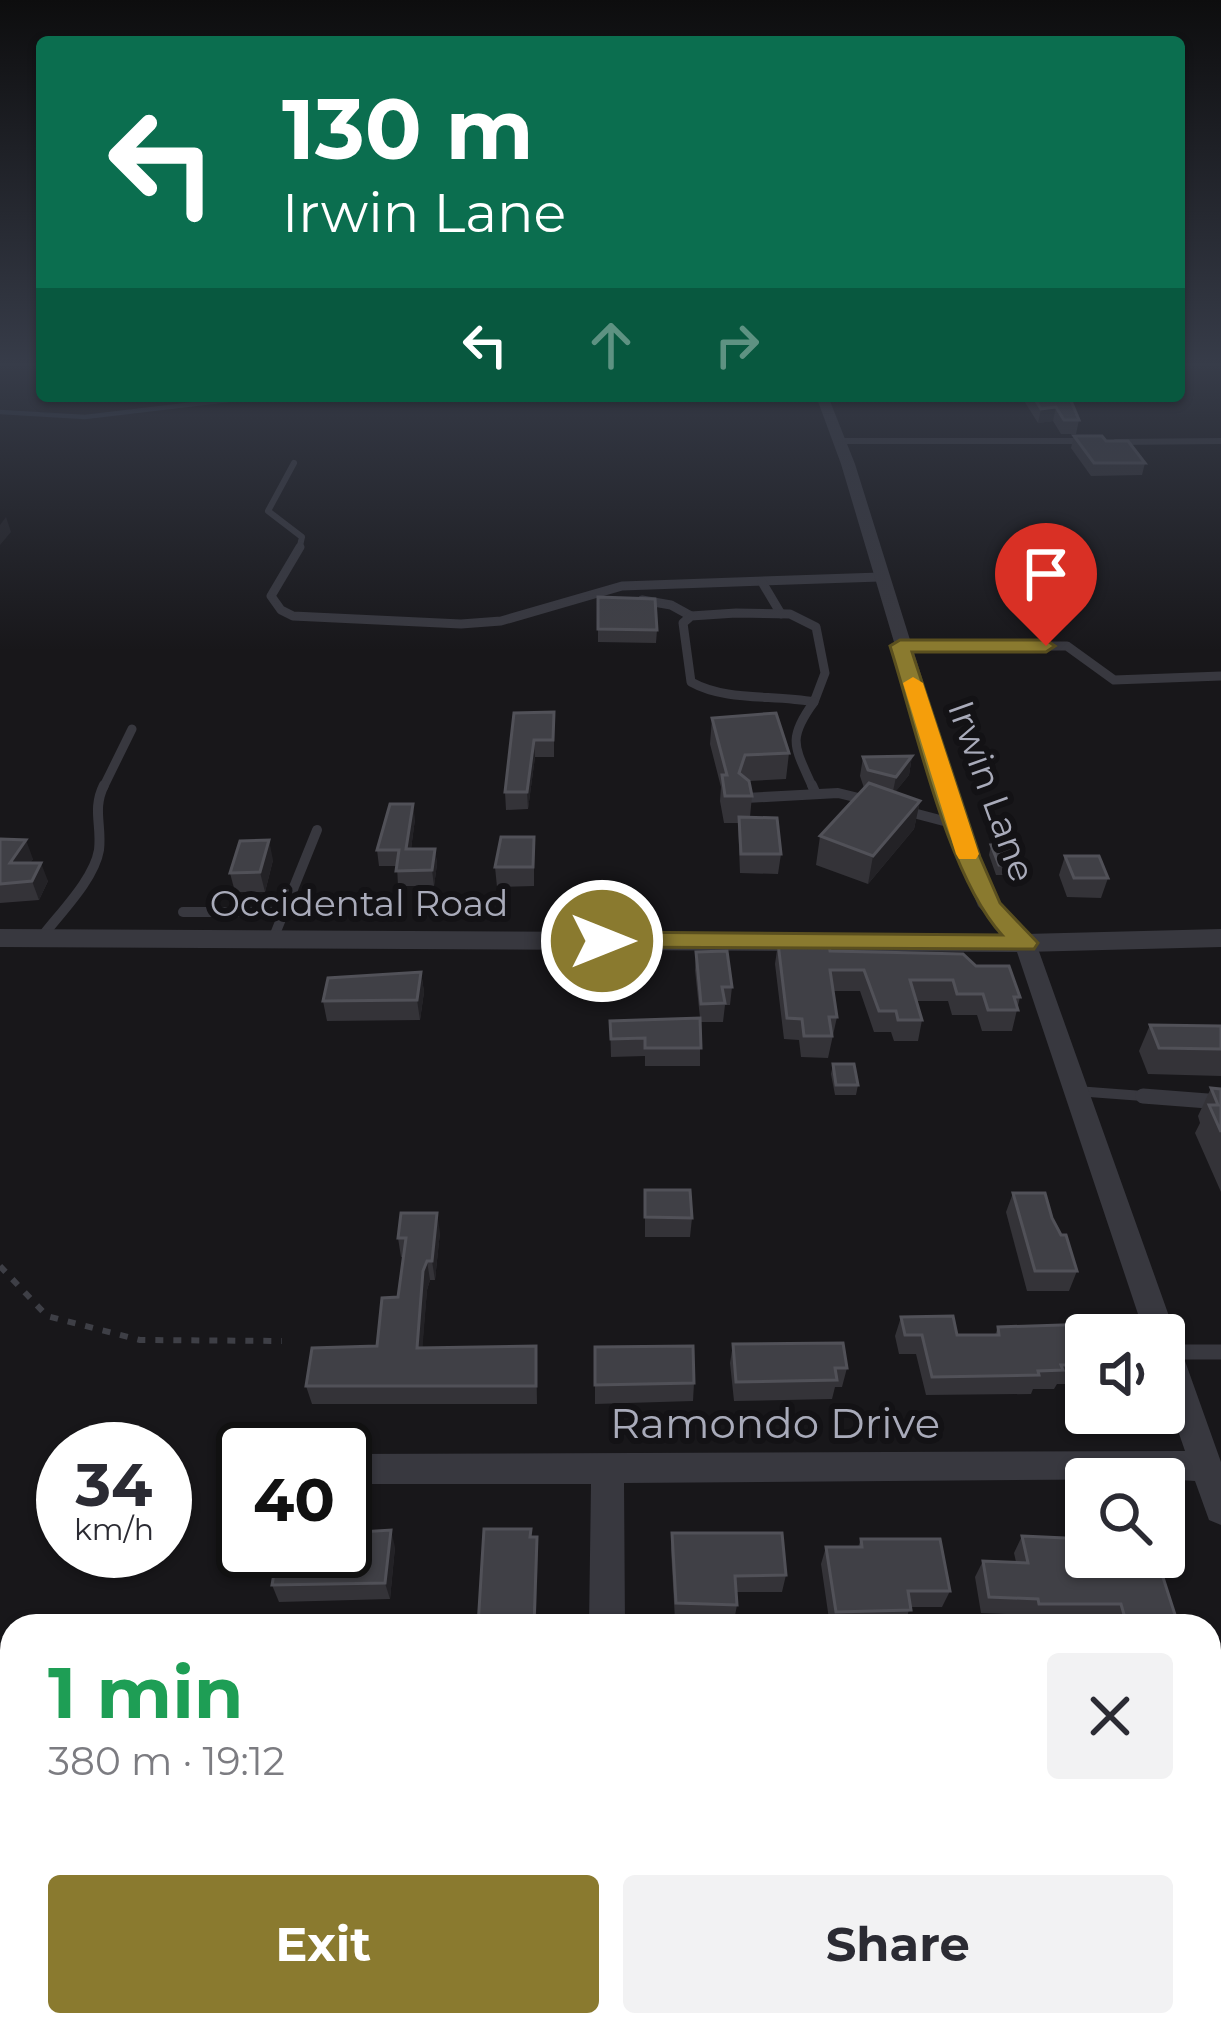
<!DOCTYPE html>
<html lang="en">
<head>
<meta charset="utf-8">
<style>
  body { margin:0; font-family:Montserrat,sans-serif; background:#f2f2f3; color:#2b2b33; height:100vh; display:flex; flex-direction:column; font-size:45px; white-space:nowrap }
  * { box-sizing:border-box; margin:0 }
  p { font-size:39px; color:#7c7c81 }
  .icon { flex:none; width:66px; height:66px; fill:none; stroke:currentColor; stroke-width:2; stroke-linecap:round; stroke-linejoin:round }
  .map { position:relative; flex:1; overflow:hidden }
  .side { position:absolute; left:0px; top:1614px; width:1221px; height:423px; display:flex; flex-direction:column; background:#fff; border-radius:36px 36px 0 0; box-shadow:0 3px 9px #0004 }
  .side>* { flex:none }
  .top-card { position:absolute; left:36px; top:36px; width:1149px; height:366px; border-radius:12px; box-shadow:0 3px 9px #0004; background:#0b6e4f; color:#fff; overflow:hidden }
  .tools { position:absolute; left:1065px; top:1314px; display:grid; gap:24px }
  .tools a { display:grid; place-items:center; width:120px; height:120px; border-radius:12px; background:#fff; box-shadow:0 3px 9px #0004; font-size:60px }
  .speed { position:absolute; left:36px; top:1422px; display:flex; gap:24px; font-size:60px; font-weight:700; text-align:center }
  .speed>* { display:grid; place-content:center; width:156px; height:156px; border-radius:50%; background:#fff; box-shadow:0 3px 9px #0004; line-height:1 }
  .speed small { font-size:30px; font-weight:400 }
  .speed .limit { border:6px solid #111; border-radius:18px; background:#fff; color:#111 }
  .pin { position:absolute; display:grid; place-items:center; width:102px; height:102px; color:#fff; margin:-123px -51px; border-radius:50% 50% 50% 0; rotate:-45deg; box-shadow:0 0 12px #0007 }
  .pin .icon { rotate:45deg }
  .me { position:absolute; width:132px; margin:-66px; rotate:90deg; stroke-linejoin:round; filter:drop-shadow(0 0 9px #0008) }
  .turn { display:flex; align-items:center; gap:42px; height:252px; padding:0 48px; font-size:54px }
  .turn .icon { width:156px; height:156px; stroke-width:2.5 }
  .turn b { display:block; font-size:84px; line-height:102px }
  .lanes { display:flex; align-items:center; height:114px; padding:0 48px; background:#0003; justify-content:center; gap:60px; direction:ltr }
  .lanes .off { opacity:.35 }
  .round { display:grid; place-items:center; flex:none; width:126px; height:126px; border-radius:12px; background:#f2f2f3 }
  .summary { display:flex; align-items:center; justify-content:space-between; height:204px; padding:0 48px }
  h1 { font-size:72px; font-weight:700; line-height:90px; color:#1e9e55 }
  .action { display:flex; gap:24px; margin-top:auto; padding:24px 48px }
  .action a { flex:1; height:138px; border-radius:12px; background:#8a7a2f; color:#fff; font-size:48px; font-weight:700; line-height:138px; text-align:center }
  .action a+a { background:#f2f2f3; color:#2b2b33 }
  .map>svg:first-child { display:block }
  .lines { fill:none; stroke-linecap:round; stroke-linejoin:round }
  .stream { stroke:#2c333f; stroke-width:4.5 }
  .path { stroke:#3e3f46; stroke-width:6; stroke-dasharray:8 10; stroke-linecap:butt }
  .service-far3 { stroke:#38383f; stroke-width:6 }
  .service-far2 { stroke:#38383f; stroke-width:9 }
  .service-far1 { stroke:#38383f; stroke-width:10 }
  .service { stroke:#38383f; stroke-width:15 }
  .minor { fill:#38383f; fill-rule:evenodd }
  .tertiary { fill:#38383f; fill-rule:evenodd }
  .wall { fill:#343338 }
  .shaded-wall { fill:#232226 }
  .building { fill:#404046; stroke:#515158; stroke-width:3 }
  .route { fill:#8a7a2f; stroke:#5a4f1f; stroke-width:3 }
  .slow { fill:#f59e0b }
  .labels { text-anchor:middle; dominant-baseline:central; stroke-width:12; stroke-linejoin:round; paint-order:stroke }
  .street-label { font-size:36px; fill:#a9abba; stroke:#131215 }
  .near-street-label { font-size:42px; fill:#a9abba; stroke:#131215 }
</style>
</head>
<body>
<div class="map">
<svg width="1221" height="2035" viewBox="0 0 1221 2035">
  <rect width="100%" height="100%" fill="#18171a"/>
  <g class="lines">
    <!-- stream -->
    <path class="stream" d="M 0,412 L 85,417 L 262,396"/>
    <!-- path -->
    <path class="path" d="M 0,1266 L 47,1316 L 140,1340 L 282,1341"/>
    <!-- service-far3 -->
    <g class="service-far3">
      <path d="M 839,441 L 1090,441"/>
      <path d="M 1116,442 L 1221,441"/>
      <path d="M 294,463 L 268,511 L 302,537 L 299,550"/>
    </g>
    <!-- service-far2 -->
    <g class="service-far2">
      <path d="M 300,547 L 271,596 L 281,610 L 293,616 L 461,624 L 501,621 L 622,586 L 880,577"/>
      <path d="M 762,582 L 781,614"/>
      <path d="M 642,600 L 671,605 L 691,616"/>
      <path d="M 736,613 L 790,614 L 816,627 L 825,673 L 814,702 C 773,694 727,702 691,682 L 683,623 L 691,616 Z"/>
      <path d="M 901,646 L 1067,646 L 1114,680 L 1221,676"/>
      <path d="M 103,788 L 132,729"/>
      <path d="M 813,788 C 795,747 786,740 814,702"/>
    </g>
    <!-- service-far1 -->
    <g class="service-far1">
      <path d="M 812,785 L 816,794"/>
      <path d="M 746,798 L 838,793 L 871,801"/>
      <path d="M 902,810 L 959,825"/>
      <path d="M 183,912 L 283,912"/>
      <path d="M 41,938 C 59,914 94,880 99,850 C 102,825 92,809 104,785"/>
      <path d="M 273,939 L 317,830"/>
      <path d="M 1076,1091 L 1183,1099"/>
    </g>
    <!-- service -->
    <g class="service">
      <path d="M 1143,1096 L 1221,1102"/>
      <path d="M 1168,1352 L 1221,1352"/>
    </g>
    <!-- minor -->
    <path class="minor" d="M 816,396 L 828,396 L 855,464 L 978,857 L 999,903 L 1036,943 L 1221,1462 L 1221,1525 L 1209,1520 L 1195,1481 L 1164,1479 L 624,1483 L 625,1626 L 589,1626 L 591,1484 L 345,1484 L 345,1454 L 1185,1451 L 1164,1390 L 1164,1335 L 1145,1335 L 1015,946 L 978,906 L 958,857 L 841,464 Z"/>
    <!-- tertiary -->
    <path class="tertiary" d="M 0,929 L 1025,934 L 1221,929 L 1221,947 L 1025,952 L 0,947 Z"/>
  </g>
  <!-- wall -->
  <g class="wall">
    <path d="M 1021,396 L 1069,396 L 1079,420 L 1076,434 L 1061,434 L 1053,421 L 1038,423 Z"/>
    <path d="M 1074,436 L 1106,441 L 1145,463 L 1142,475 L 1091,476 L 1071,448 Z"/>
    <path d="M 598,597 L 657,630 L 656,643 L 598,642 Z"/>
    <path d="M 554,712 L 554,757 L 535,757 L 528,809 L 506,810 L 505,792 L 514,713 Z"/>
    <path d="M 712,718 L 789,753 L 786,779 L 749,781 L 752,796 L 750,817 L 781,854 L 778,874 L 740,873 L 738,823 L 724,823 L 720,801 L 721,787 L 710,744 Z"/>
    <path d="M 912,756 L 909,775 L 895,792 L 920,801 L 914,829 L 868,884 L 816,865 L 820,836 L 864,788 L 860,776 L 863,757 Z"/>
    <path d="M 415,819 L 411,849 L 435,849 L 437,864 L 434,886 L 398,886 L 397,866 L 379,866 L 377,850 Z"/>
    <path d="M 534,837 L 534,886 L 497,887 L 495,867 Z"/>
    <path d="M 0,839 L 33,859 L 30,863 L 48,881 L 39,900 L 0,903 Z"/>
    <path d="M 991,845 L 1019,865 L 1016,875 L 996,875 L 989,855 Z"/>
    <path d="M 1065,856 L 1108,878 L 1101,898 L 1067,897 L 1059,875 Z"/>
    <path d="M 273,860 L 265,892 L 235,892 L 230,873 Z"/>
    <path d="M 778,943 L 830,951 L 976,966 L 1020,997 L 1012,1031 L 982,1031 L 977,1015 L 952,1015 L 948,1001 L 917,1001 L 922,1020 L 918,1041 L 894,1041 L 891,1032 L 874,1032 L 860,991 L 833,991 L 837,1017 L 828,1058 L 801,1057 L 799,1040 L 784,1039 L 775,964 Z"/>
    <path d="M 696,952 L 732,987 L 730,1005 L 725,1005 L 723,1022 L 700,1022 L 700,1066 L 645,1066 L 645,1056 L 611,1057 L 610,1021 L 700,1018 L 695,970 Z"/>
    <path d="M 421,972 L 424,992 L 420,1020 L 327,1021 L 323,1001 Z"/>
    <path d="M 1150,1025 L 1221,1026 L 1221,1076 L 1148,1074 L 1139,1051 Z"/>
    <path d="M 833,1064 L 858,1085 L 856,1095 L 835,1095 L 831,1074 Z"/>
    <path d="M 1211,1088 L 1221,1089 L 1221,1192 L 1195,1133 L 1200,1123 L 1198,1116 Z"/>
    <path d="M 645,1190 L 692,1218 L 690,1237 L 645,1237 Z"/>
    <path d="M 1013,1193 L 1052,1218 L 1077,1271 L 1069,1291 L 1027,1291 L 1006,1212 Z"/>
    <path d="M 440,1232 L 435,1280 L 430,1280 L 427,1290 L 422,1348 L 536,1346 L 537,1404 L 312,1404 L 306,1386 L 377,1346 L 398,1297 L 404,1257 L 401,1257 L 398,1238 Z"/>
    <path d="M 901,1317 L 957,1335 L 995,1335 L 998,1327 L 1086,1335 L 1086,1384 L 1057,1384 L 1054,1389 L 1033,1389 L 1031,1394 L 926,1395 L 916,1354 L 899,1354 L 895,1336 Z"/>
    <path d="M 733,1344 L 847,1368 L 842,1387 L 835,1387 L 832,1399 L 734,1401 L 730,1363 Z"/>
    <path d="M 595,1347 L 694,1383 L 693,1401 L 595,1404 Z"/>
    <path d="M 672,1533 L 786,1575 L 782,1592 L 736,1592 L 737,1605 L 734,1621 L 675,1620 L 671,1550 Z"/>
    <path d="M 1022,1536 L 1171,1567 L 1163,1578 L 1178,1624 L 1176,1626 L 1112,1626 L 1110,1619 L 1030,1620 L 1029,1615 L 981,1613 L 975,1577 L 983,1561 L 1016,1562 L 1014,1553 Z"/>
    <path d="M 861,1539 L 950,1591 L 942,1607 L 910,1607 L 904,1626 L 830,1626 L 821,1564 L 826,1547 L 858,1547 Z"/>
    <path d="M 395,1547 L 390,1599 L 279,1602 L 272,1585 Z"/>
    <path d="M 1209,1738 L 1219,1754 L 1221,1754 L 1221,1908 L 1210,1908 L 1221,1945 L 1221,1964 L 1217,1966 L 1221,2035 L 1151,2035 L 1149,2025 L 1209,2025 Z"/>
  </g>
  <!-- shaded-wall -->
  <g class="shaded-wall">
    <path d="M 1056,407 L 1053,421 L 1038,423 L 1041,409 Z"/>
    <path d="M 6,517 L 11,532 L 0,545 L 0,525 Z"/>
    <path d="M 534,740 L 535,757 L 528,809 L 527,792 Z"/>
    <path d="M 912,756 L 909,775 L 892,796 L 896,777 Z"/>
    <path d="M 920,801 L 914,829 L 868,884 L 873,856 Z"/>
    <path d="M 413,804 L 415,819 L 409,864 L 406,849 Z"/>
    <path d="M 26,840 L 33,859 L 17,882 L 10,863 Z"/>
    <path d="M 269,840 L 273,860 L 265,892 L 260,872 Z"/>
    <path d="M 435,849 L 437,864 L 434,886 L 432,870 Z"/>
    <path d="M 41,863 L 48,881 L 39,900 L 32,881 Z"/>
    <path d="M 421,972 L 424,992 L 420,1020 L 417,1000 Z"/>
    <path d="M 437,1213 L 440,1232 L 435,1280 L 432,1261 Z"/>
    <path d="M 427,1261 L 430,1280 L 427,1290 L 421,1367 L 417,1348 L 423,1271 Z"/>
    <path d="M 391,1530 L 395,1547 L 390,1599 L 385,1583 Z"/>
    <path d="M 537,1537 L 538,1554 L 536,1626 L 534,1626 Z"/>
  </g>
  <!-- building -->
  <g class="building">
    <path d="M 1033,396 L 1069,396 L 1079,420 L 1064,420 L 1056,407 L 1041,409 Z"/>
    <path d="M 1074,436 L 1102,436 L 1106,441 L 1128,441 L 1145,463 L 1094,463 Z"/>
    <path d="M 598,597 L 655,599 L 657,630 L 598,629 Z"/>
    <path d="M 554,712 L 553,740 L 534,740 L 527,792 L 505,792 L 514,713 Z"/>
    <path d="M 776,713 L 789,753 L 745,755 L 739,773 L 749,781 L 752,796 L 725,796 L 722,775 L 727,775 L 712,718 Z"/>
    <path d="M 912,756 L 896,777 L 868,770 L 863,757 Z"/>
    <path d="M 869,783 L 920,801 L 873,856 L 820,836 Z"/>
    <path d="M 390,804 L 413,804 L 406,849 L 435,849 L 432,870 L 396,871 L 399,850 L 377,850 Z"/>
    <path d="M 739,817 L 777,818 L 781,854 L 741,854 Z"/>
    <path d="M 501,837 L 534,837 L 533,867 L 495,867 Z"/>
    <path d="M 0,839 L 26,840 L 10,863 L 41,863 L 32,881 L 0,884 Z"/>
    <path d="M 269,840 L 260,872 L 230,873 L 240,841 Z"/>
    <path d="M 991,845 L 1011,845 L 1019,865 L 999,865 Z"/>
    <path d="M 1065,856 L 1099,856 L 1108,878 L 1074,878 Z"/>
    <path d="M 828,941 L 830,951 L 963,954 L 976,966 L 1009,966 L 1020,997 L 1014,997 L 1018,1010 L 988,1010 L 983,994 L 957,994 L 953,980 L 910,980 L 922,1020 L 898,1020 L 896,1011 L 879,1011 L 864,970 L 830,970 L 837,1017 L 829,1017 L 832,1036 L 804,1036 L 802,1019 L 787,1018 L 778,943 Z"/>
    <path d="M 727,951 L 732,987 L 722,987 L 725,1003 L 701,1004 L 696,952 Z"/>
    <path d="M 421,972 L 417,1000 L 323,1001 L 328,978 Z"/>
    <path d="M 700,1018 L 701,1048 L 645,1048 L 645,1038 L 611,1039 L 610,1021 Z"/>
    <path d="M 1150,1025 L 1221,1026 L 1221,1049 L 1159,1048 Z"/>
    <path d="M 833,1064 L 854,1064 L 858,1085 L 836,1085 Z"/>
    <path d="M 1211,1088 L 1221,1089 L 1221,1132 L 1209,1105 L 1218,1105 Z"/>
    <path d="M 645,1190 L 690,1190 L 692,1218 L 645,1217 Z"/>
    <path d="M 1013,1193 L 1045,1193 L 1052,1218 L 1061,1235 L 1066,1235 L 1077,1271 L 1035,1271 Z"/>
    <path d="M 401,1213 L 437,1213 L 432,1261 L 427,1261 L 423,1271 L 417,1348 L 536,1346 L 536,1386 L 306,1386 L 312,1348 L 377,1346 L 382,1298 L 398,1297 L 406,1238 L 398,1238 Z"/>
    <path d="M 953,1316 L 957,1335 L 999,1335 L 998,1327 L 1092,1324 L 1095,1335 L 1086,1335 L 1086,1365 L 1061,1365 L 1063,1370 L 1038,1371 L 1039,1375 L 932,1377 L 922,1335 L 905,1335 L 901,1317 Z"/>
    <path d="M 843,1343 L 847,1368 L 835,1368 L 837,1380 L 736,1382 L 733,1344 Z"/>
    <path d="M 693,1346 L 694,1383 L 595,1385 L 595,1347 Z"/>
    <path d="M 484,1529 L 531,1529 L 530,1537 L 537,1537 L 534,1626 L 478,1626 Z"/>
    <path d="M 391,1530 L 385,1583 L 272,1585 L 278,1551 L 345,1551 L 345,1533 Z"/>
    <path d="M 672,1533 L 782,1533 L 786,1575 L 735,1576 L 737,1605 L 676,1603 Z"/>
    <path d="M 1022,1536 L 1086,1539 L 1086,1557 L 1164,1557 L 1164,1547 L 1171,1567 L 1160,1568 L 1178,1624 L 1127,1625 L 1121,1604 L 1039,1604 L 1038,1599 L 989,1597 L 983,1561 L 1028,1563 Z"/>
    <path d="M 861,1539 L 940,1539 L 950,1591 L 908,1591 L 911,1610 L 836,1612 L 826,1547 L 862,1547 Z"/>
    <path d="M 1209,1738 L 1214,1738 L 1219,1754 L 1221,1754 L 1221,1896 L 1217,1896 L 1209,1870 Z"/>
    <path d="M 1209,1904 L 1221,1945 L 1221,1961 L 1216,1961 L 1221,1979 L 1221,2035 L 1168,2035 L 1165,2025 L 1209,2025 Z"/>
  </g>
  <!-- sky -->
  <linearGradient id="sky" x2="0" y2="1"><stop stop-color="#0d0d0e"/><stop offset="0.56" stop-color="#373c49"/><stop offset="1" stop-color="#373c49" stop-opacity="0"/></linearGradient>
  <rect width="1221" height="651" fill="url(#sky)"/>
  <!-- route -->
  <path class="route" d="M 900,640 L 1046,640 L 1055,646 L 1046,652 L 912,652 L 980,857 L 1000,903 L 1038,943 L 1034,949 L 593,947 L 589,941 L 593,935 L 602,932 L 1002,935 C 947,875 916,727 890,646 Z"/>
  <!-- slow -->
  <path class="slow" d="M 913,677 L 923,683 L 979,854 L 976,859 L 959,859 L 956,854 L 903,683 Z"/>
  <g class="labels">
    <!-- street labels -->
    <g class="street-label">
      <text transform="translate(992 791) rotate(70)">Irwin Lane</text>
      <text x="359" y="903">Occidental Road</text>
    </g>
    <!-- near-street labels -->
    <g class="near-street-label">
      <text x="775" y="1423">Ramondo Drive</text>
    </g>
  </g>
</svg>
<div class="tools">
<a><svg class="icon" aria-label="sound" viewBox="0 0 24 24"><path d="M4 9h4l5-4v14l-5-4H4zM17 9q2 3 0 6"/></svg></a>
<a><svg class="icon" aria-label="search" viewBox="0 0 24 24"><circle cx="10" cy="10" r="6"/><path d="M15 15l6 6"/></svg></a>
</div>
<div class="speed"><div>34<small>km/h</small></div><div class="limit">40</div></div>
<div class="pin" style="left:1046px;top:646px;background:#d93025"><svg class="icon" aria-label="arrive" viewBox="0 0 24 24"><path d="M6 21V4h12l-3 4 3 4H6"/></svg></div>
<svg class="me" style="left:602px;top:941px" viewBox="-20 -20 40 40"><circle r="17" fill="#8a7a2f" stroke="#fff" stroke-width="3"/><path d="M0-11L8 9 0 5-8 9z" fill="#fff"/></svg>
<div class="top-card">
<div class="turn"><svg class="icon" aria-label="left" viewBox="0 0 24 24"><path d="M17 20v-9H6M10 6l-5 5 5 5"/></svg><div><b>130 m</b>Irwin Lane</div></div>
<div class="lanes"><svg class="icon" aria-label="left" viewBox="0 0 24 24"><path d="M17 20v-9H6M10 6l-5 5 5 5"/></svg><svg class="icon off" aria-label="ahead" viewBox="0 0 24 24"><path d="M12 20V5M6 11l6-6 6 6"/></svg><svg class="icon off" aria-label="right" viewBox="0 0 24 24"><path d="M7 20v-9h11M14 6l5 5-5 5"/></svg></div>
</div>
<section class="side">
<div class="summary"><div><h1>1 min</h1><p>380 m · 19:12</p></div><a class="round"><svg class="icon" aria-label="close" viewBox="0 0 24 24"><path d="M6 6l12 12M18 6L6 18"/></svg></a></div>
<div class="action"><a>Exit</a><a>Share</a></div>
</section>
</div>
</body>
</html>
